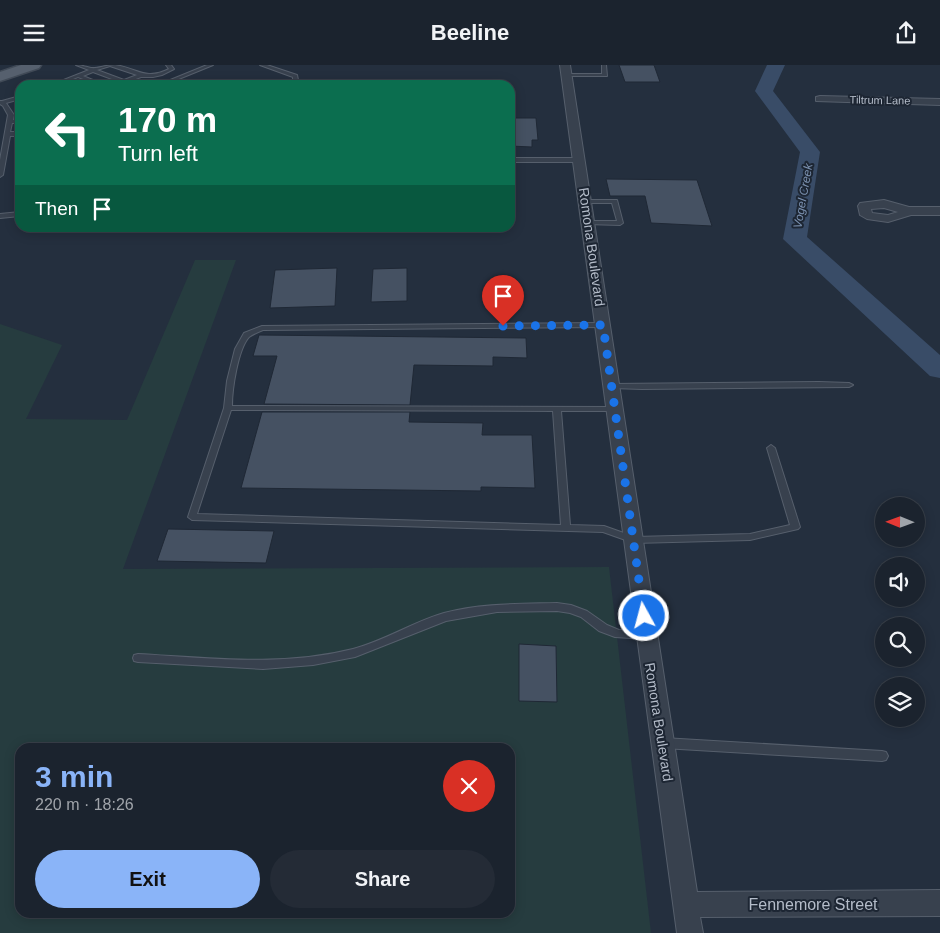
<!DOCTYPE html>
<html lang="en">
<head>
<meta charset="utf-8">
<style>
  body { margin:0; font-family:Helvetica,sans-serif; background:#242b36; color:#f1f3f6; height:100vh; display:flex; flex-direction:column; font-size:19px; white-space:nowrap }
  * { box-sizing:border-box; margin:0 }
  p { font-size:16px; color:#a0a4aa }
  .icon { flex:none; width:28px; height:28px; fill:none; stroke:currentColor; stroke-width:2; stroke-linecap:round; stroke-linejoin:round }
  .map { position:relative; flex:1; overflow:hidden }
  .drawer { position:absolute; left:15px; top:678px; width:500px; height:175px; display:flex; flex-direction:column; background:#1b232e; border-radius:15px; box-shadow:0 2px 12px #0003,0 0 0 1px #39404a }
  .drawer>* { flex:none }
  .banner { position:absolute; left:15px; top:15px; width:500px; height:152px; border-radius:15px; box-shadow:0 2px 12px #0003,0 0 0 1px #39404a; background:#0b6e4f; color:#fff; overflow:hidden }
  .needle { width:32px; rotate:271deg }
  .tools { position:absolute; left:875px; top:432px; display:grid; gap:10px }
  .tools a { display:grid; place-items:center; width:50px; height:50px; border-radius:50%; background:#1b232e; box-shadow:0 2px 12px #0003,0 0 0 1px #39404a; font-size:25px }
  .pin { position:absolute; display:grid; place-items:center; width:42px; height:42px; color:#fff; margin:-51px -21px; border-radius:50% 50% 50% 0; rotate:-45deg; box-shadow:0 0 5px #0007 }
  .pin .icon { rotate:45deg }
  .me { position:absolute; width:55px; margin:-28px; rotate:353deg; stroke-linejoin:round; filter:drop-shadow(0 0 4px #0008) }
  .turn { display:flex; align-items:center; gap:18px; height:105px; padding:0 20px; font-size:22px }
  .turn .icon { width:65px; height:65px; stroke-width:2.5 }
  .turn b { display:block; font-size:35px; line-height:42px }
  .then { display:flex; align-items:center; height:48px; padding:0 20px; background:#0003; gap:10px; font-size:19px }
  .round { display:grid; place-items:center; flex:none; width:52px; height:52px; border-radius:26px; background:#242b36 }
  .head { display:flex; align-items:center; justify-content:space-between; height:85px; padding:0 20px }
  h1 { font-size:30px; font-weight:700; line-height:38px; color:#8ab4f8 }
  .action { display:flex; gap:10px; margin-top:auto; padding:10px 20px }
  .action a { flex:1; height:58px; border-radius:30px; background:#8ab4f8; color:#111; font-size:20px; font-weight:700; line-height:58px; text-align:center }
  .action a+a { background:#242b36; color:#f1f3f6 }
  header { display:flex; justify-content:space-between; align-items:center; height:65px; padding:0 20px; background:#1b232e; font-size:22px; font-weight:700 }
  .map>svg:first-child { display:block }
  .green { fill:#263c3f; fill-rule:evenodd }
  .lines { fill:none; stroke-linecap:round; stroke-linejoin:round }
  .river { fill:#394c67; fill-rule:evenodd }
  .building { fill:#455162; stroke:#1f2835 }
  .lane-casing { stroke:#565f6c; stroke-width:2 }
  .street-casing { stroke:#565f6c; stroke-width:2 }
  .primary-casing { stroke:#414a57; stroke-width:3 }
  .lane { fill:#38414e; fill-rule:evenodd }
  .street { fill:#38414e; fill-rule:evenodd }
  .primary { fill:#56606e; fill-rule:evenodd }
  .route { stroke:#1a73e8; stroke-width:9; stroke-dasharray:0 16.2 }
  .labels { text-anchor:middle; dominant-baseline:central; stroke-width:4; stroke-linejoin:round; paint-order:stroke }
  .far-street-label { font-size:11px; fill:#b4bcc9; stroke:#1d2633 }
  .far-water-label { font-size:12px; font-style:italic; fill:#7c92b1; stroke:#1d2633 }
  .street-label { font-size:14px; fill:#b4bcc9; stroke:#1d2633 }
  .near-street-label { font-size:16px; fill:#b4bcc9; stroke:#1d2633 }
</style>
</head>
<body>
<header><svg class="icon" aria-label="menu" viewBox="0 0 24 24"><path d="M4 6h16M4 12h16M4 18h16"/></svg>Beeline<svg class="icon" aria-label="share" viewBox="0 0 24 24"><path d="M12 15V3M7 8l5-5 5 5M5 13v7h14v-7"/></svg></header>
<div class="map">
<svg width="940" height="868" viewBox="0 0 940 868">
  <rect width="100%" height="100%" fill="#242f3e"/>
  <!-- green -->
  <path class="green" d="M 195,195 L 236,195 L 123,504 L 609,502 L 651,868 L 0,868 L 0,259 L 62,280 L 26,354 L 127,355 ZM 20,682 L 510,682 L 510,848 L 20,848 Z"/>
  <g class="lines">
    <!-- river -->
    <path class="river" d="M 767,0 L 785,0 L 773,26 L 820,87 L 807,172 L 940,290 L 940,313 L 930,311 L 783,174 L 800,87 L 755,26 Z"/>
  </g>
  <!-- building -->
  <g class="building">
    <path d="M 619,0 L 654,0 L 660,17 L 625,17 Z"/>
    <path d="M 510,53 L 536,53 L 538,75 L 532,75 L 532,82 L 510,81 Z"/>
    <path d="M 606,114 L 697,115 L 712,161 L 651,158 L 645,131 L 610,131 Z"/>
    <path d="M 337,203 L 335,241 L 270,243 L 275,205 Z"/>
    <path d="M 407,203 L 407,236 L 371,237 L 373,204 Z"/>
    <path d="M 259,270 L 526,273 L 527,293 L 493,292 L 493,301 L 414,300 L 410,340 L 264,339 L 277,291 L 253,291 Z"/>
    <path d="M 262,347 L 410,347 L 409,357 L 483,358 L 482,370 L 532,370 L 535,423 L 481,422 L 481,426 L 241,423 Z"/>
    <path d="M 168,464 L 274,466 L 266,498 L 157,496 Z"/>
    <path d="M 519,579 L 556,581 L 557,637 L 519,636 Z"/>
  </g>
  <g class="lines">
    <defs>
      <g id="lane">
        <path d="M 76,0 C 82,0 86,2 91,3 C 97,4 106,0 115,0 C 137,3 145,16 169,4 L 166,0 L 171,0 L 174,4 L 162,10 L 153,12 L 141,12 L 128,17 L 135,20 L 119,19 L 120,17 L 93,7 L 83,11 L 105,20 L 99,20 L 78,12 L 58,20 L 51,20 L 89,5 ZM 110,1 L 137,10 L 124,15 L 97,5 Z"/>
        <path d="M 207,0 L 213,0 L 164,20 L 158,20 Z"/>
        <path d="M 260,0 L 267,0 L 297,10 L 298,15 L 291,20 L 285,20 L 293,14 L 293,12 Z"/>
        <path d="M 602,0 L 606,0 L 607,11 L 566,11 L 564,10 L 566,9 L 602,9 Z"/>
        <path d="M 20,31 L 20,34 L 6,38 L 14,50 L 13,55 L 20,54 L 20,58 L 12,58 L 10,67 L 20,67 L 20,71 L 10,71 L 3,110 L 0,112 L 0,95 L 8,50 L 3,41 L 0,39 L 0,36 L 2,36 Z"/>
        <path d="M 510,93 L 579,93 L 582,95 L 579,97 L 510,97 Z"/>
        <path d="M 583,135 L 617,135 L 623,158 L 620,160 L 586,159 L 585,158 L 588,156 L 617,156 L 612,138 L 585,138 L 582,136 Z"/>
        <path d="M 20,147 L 20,151 L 0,153 L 0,149 Z"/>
        <path d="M 603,258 L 606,258 L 606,262 L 263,265 C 258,267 253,269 249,272 C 238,284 232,324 232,341 L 615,342 L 619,344 L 618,346 L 561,346 L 570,460 L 604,461 L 635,472 L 750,469 L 790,460 L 767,383 L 771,380 L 775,383 L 800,462 L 798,464 L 750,475 L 634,478 L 603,467 L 192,455 L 188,452 L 224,343 L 227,316 L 235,284 L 244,268 L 262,261 ZM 231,345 L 553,346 L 561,460 L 197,449 Z"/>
        <path d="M 819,317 L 849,318 L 853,320 L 849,322 L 642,324 L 612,323 L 608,321 L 612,319 Z"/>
        <path d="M 557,538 L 571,540 L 587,546 L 607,560 L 619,565 L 646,566 L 650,567 L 651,570 L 650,573 L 646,574 L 615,572 L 599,566 L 581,552 L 570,548 L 557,546 L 497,547 L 446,556 L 355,592 L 313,600 L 263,604 L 138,597 L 134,596 L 133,593 L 134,590 L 138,589 C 209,593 282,602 353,584 C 384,576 413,557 444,548 C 481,538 519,539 557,538 Z"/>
        <path d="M 663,673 L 882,686 L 886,687 L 888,691 L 886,695 L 882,696 L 663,683 L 659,681 L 657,678 L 659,675 Z"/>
      </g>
      <g id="street">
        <path d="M 560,0 L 570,0 L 697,827 L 940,825 L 940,851 L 700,852 L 703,868 L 677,868 Z"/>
        <path d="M 820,31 L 940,34 L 940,40 L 816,36 L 816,32 Z"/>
        <path d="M 884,135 L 909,142 L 940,142 L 940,150 L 911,150 L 888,157 L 867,154 L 860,150 L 858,141 L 860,138 ZM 884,143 L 898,147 L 888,150 L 872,148 L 871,144 Z"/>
      </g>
      <path id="primary" d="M 21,0 L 41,0 L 39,3 L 0,16 L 0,7 Z"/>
    </defs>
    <!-- lane casing -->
    <use href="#lane" class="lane-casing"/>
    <!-- street casing -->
    <use href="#street" class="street-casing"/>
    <!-- primary casing -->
    <use href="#primary" class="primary-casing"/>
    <!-- lane -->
    <use href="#lane" class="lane"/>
    <!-- street -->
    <use href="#street" class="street"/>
    <!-- primary -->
    <use href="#primary" class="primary"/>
  </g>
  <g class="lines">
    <!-- route -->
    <path class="route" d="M 503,261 L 603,260 L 644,551"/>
  </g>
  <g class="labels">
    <!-- far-street labels -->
    <g class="far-street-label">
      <text transform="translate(880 35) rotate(1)">Tiltrum Lane</text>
    </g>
    <!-- far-water labels -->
    <g class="far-water-label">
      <text transform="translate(803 131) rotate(-80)">Vogel Creek</text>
    </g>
    <!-- street labels -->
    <g class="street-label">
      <text transform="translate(592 182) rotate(82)">Romona Boulevard</text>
      <text transform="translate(659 657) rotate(81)">Romona Boulevard</text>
    </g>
    <!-- near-street labels -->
    <g class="near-street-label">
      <text x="813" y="839">Fennemore Street</text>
    </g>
  </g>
</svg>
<div class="tools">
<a><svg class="needle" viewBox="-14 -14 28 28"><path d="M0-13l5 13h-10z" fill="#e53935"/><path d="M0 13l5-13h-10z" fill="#a0a4aa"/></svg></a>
<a><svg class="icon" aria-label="sound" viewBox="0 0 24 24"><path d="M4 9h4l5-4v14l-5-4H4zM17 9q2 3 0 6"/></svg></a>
<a><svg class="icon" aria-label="search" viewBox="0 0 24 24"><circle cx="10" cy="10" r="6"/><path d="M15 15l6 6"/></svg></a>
<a><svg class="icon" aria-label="layers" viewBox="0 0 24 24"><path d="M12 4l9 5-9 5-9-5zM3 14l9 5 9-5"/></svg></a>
</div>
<div class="pin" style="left:503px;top:261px;background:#d93025"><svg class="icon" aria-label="arrive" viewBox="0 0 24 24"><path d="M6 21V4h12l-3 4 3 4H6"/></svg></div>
<svg class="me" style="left:644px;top:551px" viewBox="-20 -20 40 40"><circle r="17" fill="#1a73e8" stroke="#fff" stroke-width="3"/><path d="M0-11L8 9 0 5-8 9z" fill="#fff"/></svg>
<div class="banner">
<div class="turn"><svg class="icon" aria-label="left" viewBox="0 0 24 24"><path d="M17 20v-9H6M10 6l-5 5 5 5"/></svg><div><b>170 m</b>Turn left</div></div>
<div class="then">Then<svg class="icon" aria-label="arrive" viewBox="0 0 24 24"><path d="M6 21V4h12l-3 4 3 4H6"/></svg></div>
</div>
<section class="drawer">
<div class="head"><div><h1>3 min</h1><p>220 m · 18:26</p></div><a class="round" style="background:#d93025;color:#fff"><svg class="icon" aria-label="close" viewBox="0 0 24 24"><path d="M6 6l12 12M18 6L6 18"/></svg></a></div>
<div class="action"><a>Exit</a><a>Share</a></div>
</section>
</div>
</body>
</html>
